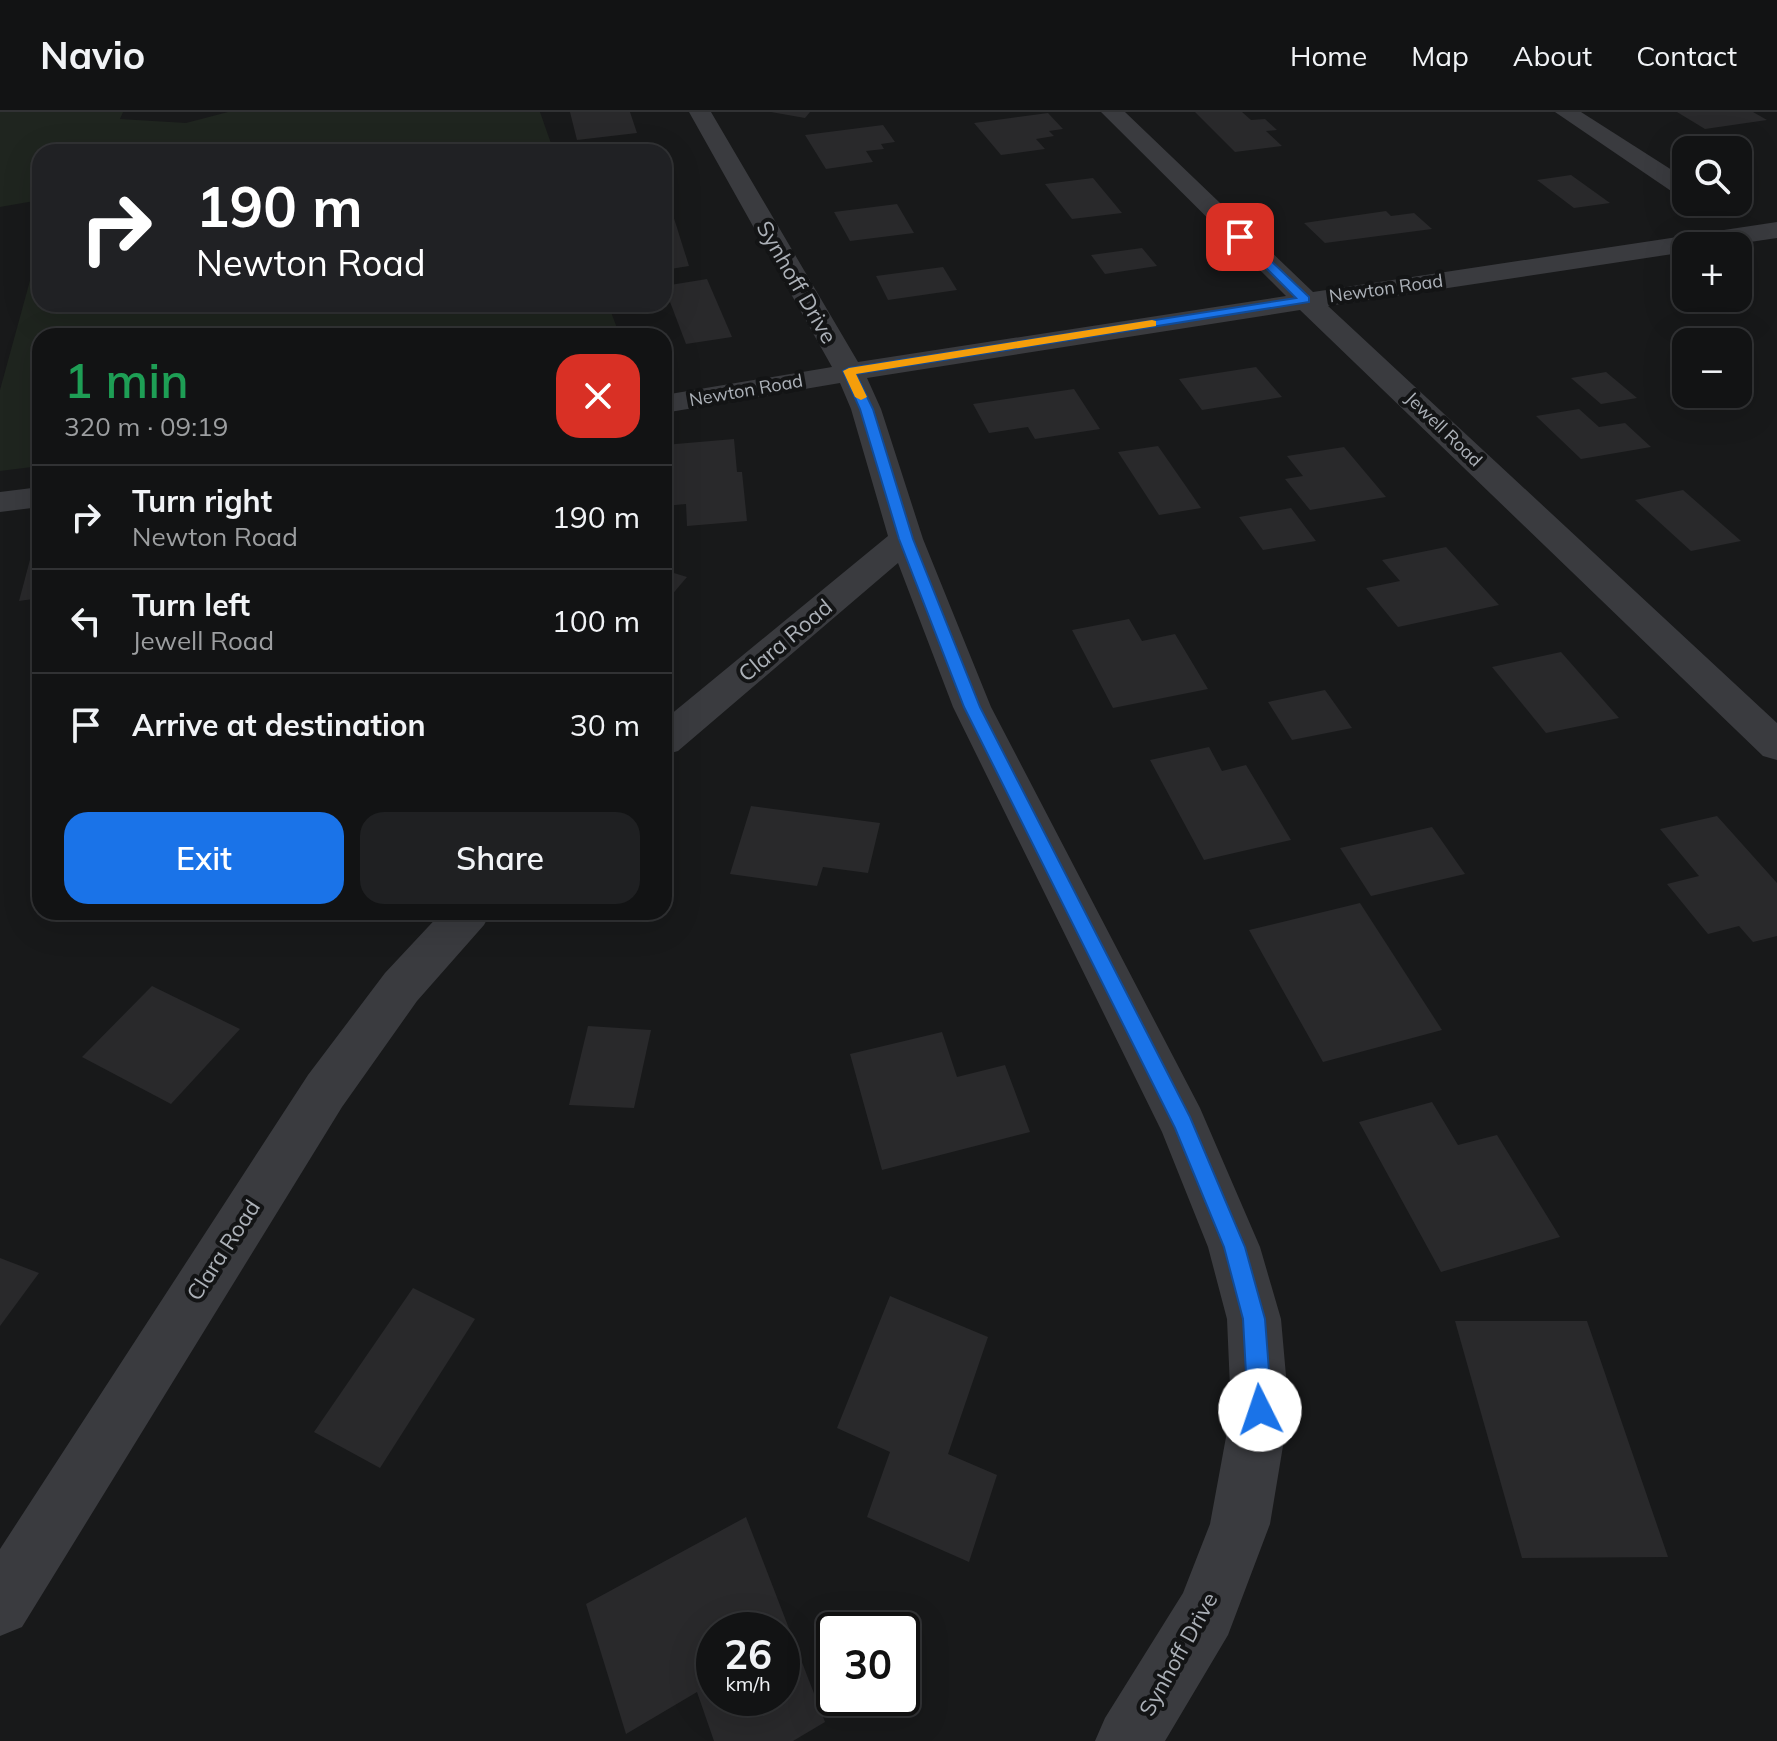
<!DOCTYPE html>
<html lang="en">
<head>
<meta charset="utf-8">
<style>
  body { margin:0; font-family:Mulish,sans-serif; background:#1f2022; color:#f1f3f6; height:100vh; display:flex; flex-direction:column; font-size:30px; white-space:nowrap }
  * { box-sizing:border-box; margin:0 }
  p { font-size:26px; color:#9c9ea0 }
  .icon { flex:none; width:44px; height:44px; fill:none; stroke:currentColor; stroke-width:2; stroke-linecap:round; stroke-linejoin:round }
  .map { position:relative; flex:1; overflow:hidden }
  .drawer { position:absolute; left:32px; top:216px; width:640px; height:592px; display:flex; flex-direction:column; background:#121314; border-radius:24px; box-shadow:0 8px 32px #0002,0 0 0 2px #313234 }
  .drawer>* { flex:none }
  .hud { position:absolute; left:32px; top:32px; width:640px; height:168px; border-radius:24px; box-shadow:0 8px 32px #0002,0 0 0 2px #313234; background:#202124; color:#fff; overflow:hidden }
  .buttons { position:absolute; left:1672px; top:24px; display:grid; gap:16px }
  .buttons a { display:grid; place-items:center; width:80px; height:80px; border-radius:16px; background:#121314; box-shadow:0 8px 32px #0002,0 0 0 2px #313234; font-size:40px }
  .speed { position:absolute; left:696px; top:1500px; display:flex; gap:16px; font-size:40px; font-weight:700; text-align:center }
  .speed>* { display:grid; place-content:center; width:104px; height:104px; border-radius:50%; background:#121314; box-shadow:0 8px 32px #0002,0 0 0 2px #313234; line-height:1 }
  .speed small { font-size:20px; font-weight:400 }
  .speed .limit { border:4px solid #111; border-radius:12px; background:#fff; color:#111 }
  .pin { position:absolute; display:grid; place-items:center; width:68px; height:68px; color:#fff; margin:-34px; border-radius:16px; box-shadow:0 4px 12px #0006 }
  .me { position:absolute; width:88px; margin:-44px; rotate:356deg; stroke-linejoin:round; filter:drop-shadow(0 0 6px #0008) }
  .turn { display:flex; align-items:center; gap:28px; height:168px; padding:0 32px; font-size:36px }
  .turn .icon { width:104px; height:104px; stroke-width:2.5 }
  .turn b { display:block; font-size:56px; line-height:68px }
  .round { display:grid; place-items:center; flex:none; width:84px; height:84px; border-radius:24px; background:#1f2022 }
  .head { display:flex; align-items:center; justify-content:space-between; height:136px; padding:0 32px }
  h1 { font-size:48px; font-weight:600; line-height:60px; color:#1e9e55 }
  .action { display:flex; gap:16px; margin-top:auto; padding:16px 32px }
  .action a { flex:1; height:92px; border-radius:24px; background:#1a73e8; color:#fff; font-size:32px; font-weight:600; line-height:92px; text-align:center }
  .action a+a { background:#1f2022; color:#f1f3f6 }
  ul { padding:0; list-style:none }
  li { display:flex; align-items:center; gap:24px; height:104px; padding:0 32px; border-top:2px solid #313234 }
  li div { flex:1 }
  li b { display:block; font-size:30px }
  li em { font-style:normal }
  header { display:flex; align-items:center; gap:48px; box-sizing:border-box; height:112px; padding:0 40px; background:#121314; border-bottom:2px solid #313234 }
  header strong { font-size:38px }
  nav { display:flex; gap:44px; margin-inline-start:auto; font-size:28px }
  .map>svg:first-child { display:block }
  .green { fill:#1f251f }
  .building { fill:#29292b; fill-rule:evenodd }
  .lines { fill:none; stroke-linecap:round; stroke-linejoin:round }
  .minor { fill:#3a3b3f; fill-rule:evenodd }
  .route { fill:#1a73e8; stroke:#114b97; stroke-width:2 }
  .slow { fill:#f59e0b }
  .labels { text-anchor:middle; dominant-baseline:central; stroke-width:8; stroke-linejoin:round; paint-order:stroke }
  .far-street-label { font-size:18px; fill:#acb1b8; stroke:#131415 }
  .street-label { font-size:22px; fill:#acb1b8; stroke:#131415 }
</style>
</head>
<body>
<header>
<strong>Navio</strong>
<nav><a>Home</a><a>Map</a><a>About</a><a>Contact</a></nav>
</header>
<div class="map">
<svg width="1777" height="1629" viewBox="0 0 1777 1629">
  <rect width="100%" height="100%" fill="#18191a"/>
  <!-- green -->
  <g class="green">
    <path d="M 0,0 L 123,0 L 120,7 L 186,11 L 228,0 L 540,0 L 554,40 L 40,40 L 40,88 L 0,95 Z"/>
    <path d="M 40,132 L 40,192 L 608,192 L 620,224 L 40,224 L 40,354 L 0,359 L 0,278 Z"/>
  </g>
  <!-- building -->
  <g class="building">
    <path d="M 570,0 L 630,0 L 637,21 L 577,28 Z"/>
    <path d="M 771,0 L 810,0 L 805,6 Z"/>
    <path d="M 1195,0 L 1242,0 L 1251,8 L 1265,7 L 1277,18 L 1266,19 L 1282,34 L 1235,40 Z"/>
    <path d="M 1677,0 L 1753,0 L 1767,8 L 1705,17 Z"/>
    <path d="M 1048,1 L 1063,17 L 1049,19 L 1054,24 L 1036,27 L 1045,37 L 1001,43 L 974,11 Z"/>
    <path d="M 883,13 L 895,30 L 881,32 L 884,37 L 866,39 L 873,50 L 826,57 L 805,23 Z"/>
    <path d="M 1571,63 L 1610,91 L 1574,96 L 1537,68 Z"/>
    <path d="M 1093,66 L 1122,101 L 1072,107 L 1045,72 Z"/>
    <path d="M 897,92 L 914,121 L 850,129 L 834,100 Z"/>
    <path d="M 1386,99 L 1391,104 L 1414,101 L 1432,117 L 1325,131 L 1304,111 Z"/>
    <path d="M 672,100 L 689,154 L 664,158 L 664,101 Z"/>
    <path d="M 1142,136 L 1157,154 L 1105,162 L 1091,143 Z"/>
    <path d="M 943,155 L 957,178 L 888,188 L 876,164 Z"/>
    <path d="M 707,167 L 732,225 L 686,232 L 664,174 Z"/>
    <path d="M 1256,255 L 1282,285 L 1202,298 L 1179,267 Z"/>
    <path d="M 1606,260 L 1637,286 L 1601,292 L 1571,266 Z"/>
    <path d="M 1074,277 L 1100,317 L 1035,327 L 1028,315 L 989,321 L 973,292 Z"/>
    <path d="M 1579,297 L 1599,315 L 1625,311 L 1651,335 L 1581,347 L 1536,304 Z"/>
    <path d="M 734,327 L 737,360 L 742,360 L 747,409 L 687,414 L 686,392 L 664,394 L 664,333 Z"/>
    <path d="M 1158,334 L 1201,396 L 1159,403 L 1118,340 Z"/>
    <path d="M 1344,335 L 1386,385 L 1310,398 L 1285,367 L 1303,364 L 1287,344 Z"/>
    <path d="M 1683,378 L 1741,429 L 1691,439 L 1635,388 Z"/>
    <path d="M 1291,396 L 1316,429 L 1263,438 L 1239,405 Z"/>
    <path d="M 1446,435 L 1499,493 L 1398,515 L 1366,476 L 1400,469 L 1382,448 Z"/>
    <path d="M 40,443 L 40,486 L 19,489 L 31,444 Z"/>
    <path d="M 664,458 L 687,465 L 664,492 Z"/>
    <path d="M 1129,507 L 1142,529 L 1175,522 L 1208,577 L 1113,596 L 1072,518 Z"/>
    <path d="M 1561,540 L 1619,606 L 1546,621 L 1492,555 Z"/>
    <path d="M 1325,578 L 1352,616 L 1292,628 L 1268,590 Z"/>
    <path d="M 1209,635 L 1222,659 L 1246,653 L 1291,728 L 1204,748 L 1150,648 Z"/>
    <path d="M 751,694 L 880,711 L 868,761 L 823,755 L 817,774 L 730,762 Z"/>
    <path d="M 1717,704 L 1777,771 L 1777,824 L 1753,830 L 1739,814 L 1708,822 L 1667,772 L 1699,764 L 1660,717 Z"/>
    <path d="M 1432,715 L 1465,762 L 1371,784 L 1340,736 Z"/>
    <path d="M 1360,791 L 1442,918 L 1323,950 L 1249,818 Z"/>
    <path d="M 152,874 L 240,917 L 171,992 L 82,945 Z"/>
    <path d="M 588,914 L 651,918 L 634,996 L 569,993 Z"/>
    <path d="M 942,920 L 957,965 L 1005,953 L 1030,1020 L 882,1058 L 850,942 Z"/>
    <path d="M 1432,990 L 1458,1033 L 1497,1023 L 1560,1125 L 1441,1160 L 1359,1010 Z"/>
    <path d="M 0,1146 L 39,1161 L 0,1214 Z"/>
    <path d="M 413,1176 L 475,1207 L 380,1356 L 314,1320 Z"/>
    <path d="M 890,1184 L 988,1225 L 948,1342 L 997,1363 L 969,1450 L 867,1405 L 890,1340 L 837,1316 Z"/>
    <path d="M 1455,1209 L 1587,1209 L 1668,1445 L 1522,1446 Z"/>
    <path d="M 746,1405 L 825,1610 L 793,1629 L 714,1629 L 697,1580 L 626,1622 L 586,1492 ZM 714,1518 L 782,1518 L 782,1586 L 714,1586 Z"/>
  </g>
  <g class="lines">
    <!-- minor -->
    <g class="minor">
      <path d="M 689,0 L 711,0 L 858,250 L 1286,184 L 1101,0 L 1125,0 L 1313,180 L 1777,110 L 1777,126 L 1723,134 L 1686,134 L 1686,140 L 1328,194 L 1777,611 L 1777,648 L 1763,644 L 1300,198 L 867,266 L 881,297 L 923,427 L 991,595 L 1200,996 L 1260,1135 L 1281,1207 L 1289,1298 L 1270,1412 L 1228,1523 L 1165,1629 L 1095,1629 L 1105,1606 L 1183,1481 L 1210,1412 L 1231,1298 L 1227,1207 L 1208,1135 L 1162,1020 L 953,595 L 898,451 L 678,639 L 664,643 L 664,608 L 888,424 L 851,297 L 840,271 L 664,301 L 664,283 L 832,255 Z"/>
      <path d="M 1555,0 L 1581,0 L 1686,67 L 1686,85 L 1677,83 Z"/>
      <path d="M 40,375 L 40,395 L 0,400 L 0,380 Z"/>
      <path d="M 442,800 L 491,800 L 484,813 L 417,889 L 342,995 L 22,1515 L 0,1524 L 0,1437 L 308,963 L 385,861 Z"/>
    </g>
  </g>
  <!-- route -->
  <path class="route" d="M 1237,123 L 1244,123 L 1309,185 L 1309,190 L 856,262 L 873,297 L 913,427 L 980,595 L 1190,1005 L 1245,1135 L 1265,1207 L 1272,1298 L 1269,1306 L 1260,1310 L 1252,1306 L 1248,1298 L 1243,1207 L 1224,1135 L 1175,1016 L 964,595 L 899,427 L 860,297 L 843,259 L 849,256 L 1296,186 L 1237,127 Z"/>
  <!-- slow -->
  <path class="slow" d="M 1152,208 L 1156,209 L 1156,214 L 856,262 L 867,285 L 861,288 L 855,285 L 843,259 L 849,256 Z"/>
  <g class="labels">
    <!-- far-street labels -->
    <g class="far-street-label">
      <text transform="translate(1386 176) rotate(-8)">Newton Road</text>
      <text transform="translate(746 278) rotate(-10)">Newton Road</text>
      <text transform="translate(1444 317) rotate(44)">Jewell Road</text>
    </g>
    <!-- street labels -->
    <g class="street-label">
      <text transform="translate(797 170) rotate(60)">Synhoff Drive</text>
      <text transform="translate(785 528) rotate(-40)">Clara Road</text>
      <text transform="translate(223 1138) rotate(-57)">Clara Road</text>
      <text transform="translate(1178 1542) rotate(-61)">Synhoff Drive</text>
    </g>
  </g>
</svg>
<div class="buttons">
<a><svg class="icon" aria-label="search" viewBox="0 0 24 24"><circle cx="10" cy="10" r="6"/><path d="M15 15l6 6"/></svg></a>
<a>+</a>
<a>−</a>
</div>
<div class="speed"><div>26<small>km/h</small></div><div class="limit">30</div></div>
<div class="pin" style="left:1240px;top:125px;background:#d93025"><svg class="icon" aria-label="arrive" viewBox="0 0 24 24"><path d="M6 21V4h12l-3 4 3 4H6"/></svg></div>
<svg class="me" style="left:1260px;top:1298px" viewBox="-20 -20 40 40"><circle r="19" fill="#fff"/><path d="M0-13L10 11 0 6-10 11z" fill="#1a73e8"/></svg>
<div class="hud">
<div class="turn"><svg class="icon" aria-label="right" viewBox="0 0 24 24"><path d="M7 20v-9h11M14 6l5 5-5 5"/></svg><div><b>190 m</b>Newton Road</div></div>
</div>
<section class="drawer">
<div class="head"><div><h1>1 min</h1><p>320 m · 09:19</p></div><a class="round" style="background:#d93025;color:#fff"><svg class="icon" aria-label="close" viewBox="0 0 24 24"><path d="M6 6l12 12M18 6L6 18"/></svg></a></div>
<ul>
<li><svg class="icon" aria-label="right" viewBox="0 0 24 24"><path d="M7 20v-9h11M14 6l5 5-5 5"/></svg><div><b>Turn right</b><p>Newton Road</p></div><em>190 m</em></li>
<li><svg class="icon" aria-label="left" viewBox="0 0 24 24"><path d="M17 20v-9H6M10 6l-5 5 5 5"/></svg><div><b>Turn left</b><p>Jewell Road</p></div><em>100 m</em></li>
<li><svg class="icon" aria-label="arrive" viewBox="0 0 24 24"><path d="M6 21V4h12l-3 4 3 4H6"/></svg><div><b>Arrive at destination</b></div><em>30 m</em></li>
</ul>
<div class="action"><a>Exit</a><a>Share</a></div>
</section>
</div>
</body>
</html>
